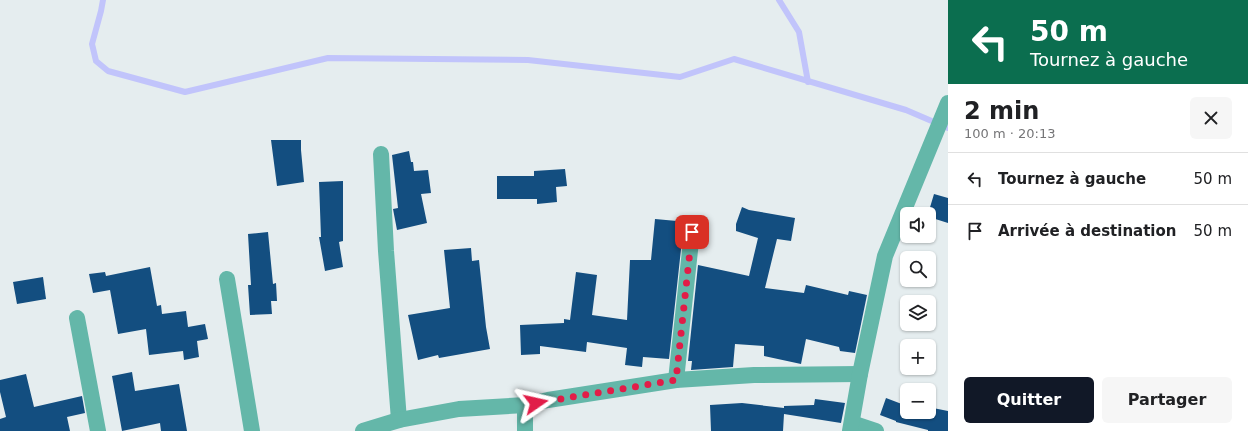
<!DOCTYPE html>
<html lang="fr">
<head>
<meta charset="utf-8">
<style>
  body { margin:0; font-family:"DejaVu Sans",sans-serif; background:#f6f6f6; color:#202124; height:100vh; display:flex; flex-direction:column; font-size:15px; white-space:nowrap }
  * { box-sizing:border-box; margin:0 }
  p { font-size:13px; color:#757577 }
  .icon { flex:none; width:22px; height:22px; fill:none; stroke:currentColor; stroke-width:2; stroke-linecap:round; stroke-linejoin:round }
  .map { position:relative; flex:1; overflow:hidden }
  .panel { display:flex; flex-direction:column; background:#fff; width:300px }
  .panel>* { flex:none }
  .guide { background:#0b6e4f; color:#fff; overflow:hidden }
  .tools { position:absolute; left:900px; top:207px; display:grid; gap:8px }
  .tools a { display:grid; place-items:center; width:36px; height:36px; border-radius:6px; background:#fff; box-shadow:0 1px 3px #0004; font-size:20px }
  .pin { position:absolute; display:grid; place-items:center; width:34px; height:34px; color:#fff; margin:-17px; border-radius:8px; box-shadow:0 2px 6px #0006 }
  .me { position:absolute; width:44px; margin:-22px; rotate:79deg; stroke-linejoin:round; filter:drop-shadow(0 0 3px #0008) }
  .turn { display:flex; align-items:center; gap:14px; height:84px; padding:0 16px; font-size:18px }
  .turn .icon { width:52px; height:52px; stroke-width:2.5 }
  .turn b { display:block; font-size:28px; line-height:34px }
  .round { display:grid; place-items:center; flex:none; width:42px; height:42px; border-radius:6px; background:#f6f6f6 }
  .overview { display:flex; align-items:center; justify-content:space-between; height:68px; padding:0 16px }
  h1 { font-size:24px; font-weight:700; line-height:30px }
  .primary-button { display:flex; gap:8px; margin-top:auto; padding:8px 16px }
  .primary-button a { flex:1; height:46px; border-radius:6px; background:#111827; color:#fff; font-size:16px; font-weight:700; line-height:46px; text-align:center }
  .primary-button a+a { background:#f6f6f6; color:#202124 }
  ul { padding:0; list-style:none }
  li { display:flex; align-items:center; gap:12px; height:52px; padding:0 16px; border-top:1px solid #e0e0e0 }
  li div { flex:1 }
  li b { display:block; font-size:15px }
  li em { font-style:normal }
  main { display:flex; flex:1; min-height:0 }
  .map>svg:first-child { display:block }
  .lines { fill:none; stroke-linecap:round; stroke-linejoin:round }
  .stream { stroke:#c1c4fb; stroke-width:6 }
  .building { fill:#134e80 }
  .minor { stroke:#64b7a9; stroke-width:16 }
  .route { stroke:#e11d48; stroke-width:7; stroke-dasharray:0 12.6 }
</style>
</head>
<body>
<main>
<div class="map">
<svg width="948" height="431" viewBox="0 0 948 431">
  <rect width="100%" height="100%" fill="#e5edef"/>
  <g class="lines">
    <!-- stream -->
    <g class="stream">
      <path d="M 103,0 L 101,11 L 92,44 L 96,61 L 108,71 L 185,92 L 328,58 L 528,60 L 680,77 L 734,59 L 906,110 L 948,128"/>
      <path d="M 779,0 L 799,32 L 808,82"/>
    </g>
  </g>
  <!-- building -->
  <g class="building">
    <path d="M 271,140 L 301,140 L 301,150 L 304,182 L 277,186 Z"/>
    <path d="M 409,151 L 411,162 L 413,162 L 414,171 L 428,170 L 431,193 L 421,194 L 427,223 L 397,230 L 393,209 L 398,208 L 392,155 Z"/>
    <path d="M 565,169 L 567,186 L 556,187 L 557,202 L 537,204 L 537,199 L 497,199 L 497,176 L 534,176 L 534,171 Z"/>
    <path d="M 343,181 L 343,241 L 339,242 L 343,267 L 325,271 L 319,237 L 321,237 L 319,182 Z"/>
    <path d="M 934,194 L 948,198 L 948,223 L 929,217 L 929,214 L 928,214 Z"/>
    <path d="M 742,207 L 749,210 L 795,218 L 791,241 L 777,239 L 765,288 L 804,293 L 806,285 L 848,295 L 849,291 L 867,295 L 855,353 L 840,351 L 839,347 L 806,339 L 801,364 L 764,356 L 764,346 L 735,344 L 733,367 L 691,370 L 692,361 L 688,361 L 698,265 L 749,276 L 758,238 L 736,231 L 736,224 Z"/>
    <path d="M 655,219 L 688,222 L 684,227 L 683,231 L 669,359 L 643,357 L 642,367 L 625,365 L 627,348 L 587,342 L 586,352 L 540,346 L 540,354 L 521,355 L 520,325 L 564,323 L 564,319 L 570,320 L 576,272 L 597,275 L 592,315 L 627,320 L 630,260 L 651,260 Z"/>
    <path d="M 268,232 L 273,284 L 276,283 L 277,301 L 271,301 L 272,314 L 250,315 L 248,285 L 251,285 L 248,234 Z"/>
    <path d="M 471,248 L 472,261 L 479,260 L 486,327 L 490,349 L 439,358 L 438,355 L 418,360 L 408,315 L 450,308 L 444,250 Z"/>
    <path d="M 150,267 L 157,306 L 161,305 L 162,314 L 186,311 L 188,327 L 205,324 L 208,339 L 197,341 L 199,357 L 184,360 L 183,351 L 149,355 L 146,329 L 118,334 L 110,290 L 93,293 L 89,274 L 105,272 L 106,276 Z"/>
    <path d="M 43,277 L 46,299 L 17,304 L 13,282 Z"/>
    <path d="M 132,372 L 135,391 L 179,384 L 187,431 L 161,431 L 160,423 L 122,431 L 112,376 Z"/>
    <path d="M 26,374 L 34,407 L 82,396 L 85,413 L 67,417 L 70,431 L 0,431 L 0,419 L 6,417 L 0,392 L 0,380 Z"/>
    <path d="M 886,398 L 907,406 L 907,412 L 925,412 L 932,414 L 933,408 L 948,411 L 948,431 L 928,431 L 928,430 L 896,422 L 896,421 L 880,415 Z"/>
    <path d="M 815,399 L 845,403 L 841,423 L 784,414 L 783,431 L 711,431 L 710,405 L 742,403 L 784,408 L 784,406 L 814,405 Z"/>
  </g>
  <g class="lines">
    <!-- minor -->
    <g class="minor">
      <path d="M 381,154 L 386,251 L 399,420"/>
      <path d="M 227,279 L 252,431"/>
      <path d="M 77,318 L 98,431"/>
      <path d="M 676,380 L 692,232"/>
      <path d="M 525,405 L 525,431"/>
      <path d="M 852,423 L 876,431"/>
      <path d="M 363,431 L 399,420 L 459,409 L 525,405 L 548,400 L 676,380 L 754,375 L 860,374"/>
      <path d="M 850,431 L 860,374 L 885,256 L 948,103"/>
    </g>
  </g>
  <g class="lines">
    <!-- route -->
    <path class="route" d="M 536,403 L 676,380 L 692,232"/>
  </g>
</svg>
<div class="tools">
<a><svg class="icon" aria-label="sound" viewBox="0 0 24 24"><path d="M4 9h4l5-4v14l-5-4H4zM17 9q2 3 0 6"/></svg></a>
<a><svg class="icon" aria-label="search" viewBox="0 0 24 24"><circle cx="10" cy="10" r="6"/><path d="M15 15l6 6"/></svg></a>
<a><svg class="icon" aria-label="layers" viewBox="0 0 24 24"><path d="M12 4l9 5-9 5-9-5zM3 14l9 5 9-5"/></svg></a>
<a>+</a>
<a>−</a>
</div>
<div class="pin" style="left:692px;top:232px;background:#d93025"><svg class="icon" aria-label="arrive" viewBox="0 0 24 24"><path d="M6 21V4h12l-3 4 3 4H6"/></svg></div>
<svg class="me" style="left:536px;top:403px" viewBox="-20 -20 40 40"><path d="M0-17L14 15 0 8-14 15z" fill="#e11d48" stroke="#fff" stroke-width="4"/></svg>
</div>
<section class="panel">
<div class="guide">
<div class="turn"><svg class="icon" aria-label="left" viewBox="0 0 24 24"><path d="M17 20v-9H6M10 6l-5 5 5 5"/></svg><div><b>50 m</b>Tournez à gauche</div></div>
</div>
<div class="overview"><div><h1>2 min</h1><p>100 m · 20:13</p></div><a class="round"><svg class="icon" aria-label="close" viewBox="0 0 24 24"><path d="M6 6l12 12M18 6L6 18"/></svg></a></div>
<ul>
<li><svg class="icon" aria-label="left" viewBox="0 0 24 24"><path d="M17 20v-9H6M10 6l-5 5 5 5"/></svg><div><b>Tournez à gauche</b></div><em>50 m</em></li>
<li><svg class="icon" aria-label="arrive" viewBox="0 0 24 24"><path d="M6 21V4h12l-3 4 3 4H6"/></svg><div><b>Arrivée à destination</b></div><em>50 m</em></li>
</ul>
<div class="primary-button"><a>Quitter</a><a>Partager</a></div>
</section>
</main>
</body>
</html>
